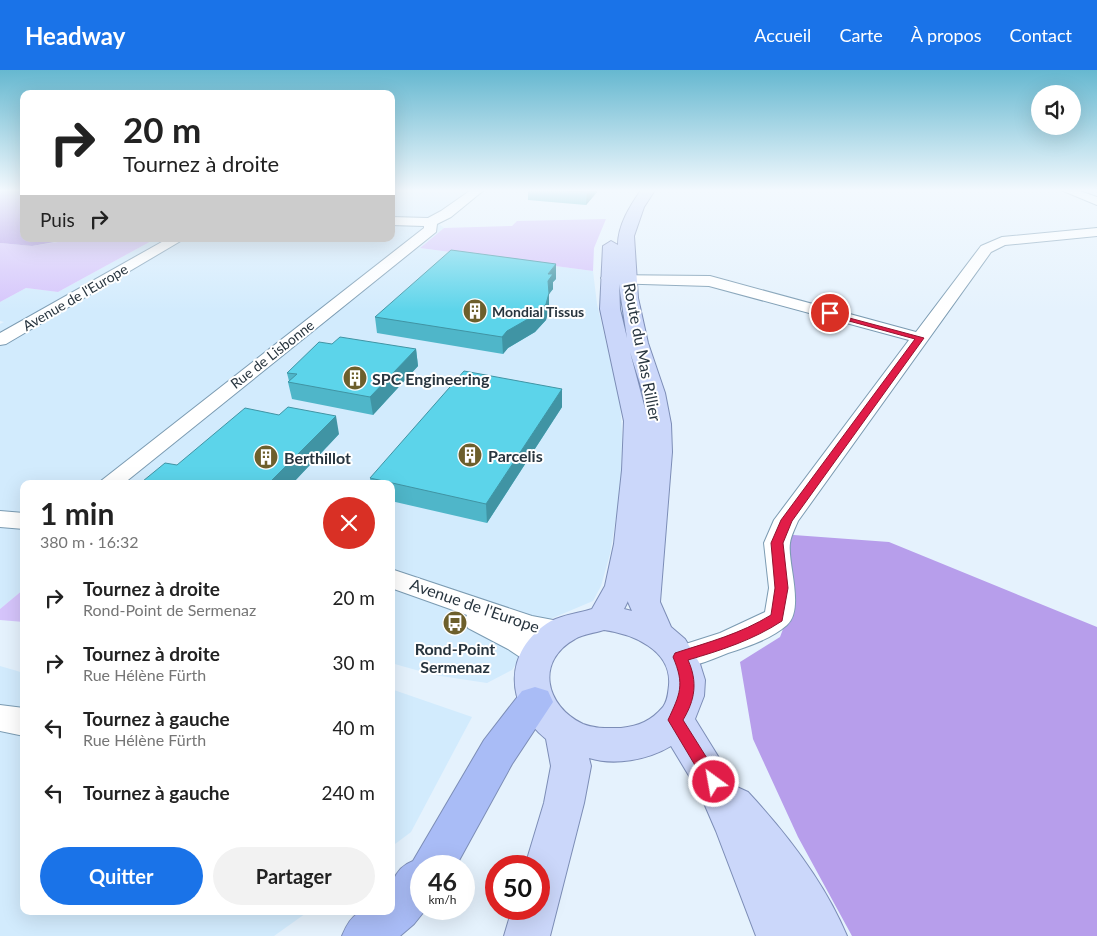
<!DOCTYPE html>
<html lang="fr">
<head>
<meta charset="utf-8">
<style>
  body { margin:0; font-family:Lato,sans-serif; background:#f2f2f2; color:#222; height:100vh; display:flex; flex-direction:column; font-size:19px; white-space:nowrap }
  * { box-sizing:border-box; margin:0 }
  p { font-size:16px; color:#767676 }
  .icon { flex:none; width:28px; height:28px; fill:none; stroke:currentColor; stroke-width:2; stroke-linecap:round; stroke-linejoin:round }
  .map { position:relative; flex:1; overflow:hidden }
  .side { position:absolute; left:20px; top:410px; width:375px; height:435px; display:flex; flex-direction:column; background:#fff; border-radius:10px; box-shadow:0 5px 20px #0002 }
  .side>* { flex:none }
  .top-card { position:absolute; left:20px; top:20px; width:375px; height:152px; border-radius:10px; box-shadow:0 5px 20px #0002; background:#fff; color:#222; overflow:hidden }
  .tools { position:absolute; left:1031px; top:15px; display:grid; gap:10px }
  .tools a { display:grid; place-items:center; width:50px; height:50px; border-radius:50%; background:#fff; box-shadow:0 5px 20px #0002; font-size:25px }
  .speed { position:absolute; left:410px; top:785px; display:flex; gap:10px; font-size:25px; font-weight:700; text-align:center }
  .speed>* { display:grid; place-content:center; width:65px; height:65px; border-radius:50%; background:#fff; box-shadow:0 5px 20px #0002; line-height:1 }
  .speed small { font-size:12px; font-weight:400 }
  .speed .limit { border:8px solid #d22; background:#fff; color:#111 }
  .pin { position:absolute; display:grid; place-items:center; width:42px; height:42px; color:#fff; margin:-21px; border:2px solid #fff; border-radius:50%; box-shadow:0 1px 5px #0007 }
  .me { position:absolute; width:55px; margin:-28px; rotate:328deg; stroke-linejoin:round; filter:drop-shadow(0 0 4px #0008) }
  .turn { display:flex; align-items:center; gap:18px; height:105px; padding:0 20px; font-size:22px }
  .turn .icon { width:65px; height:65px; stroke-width:2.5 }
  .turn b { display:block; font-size:35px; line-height:42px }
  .then { display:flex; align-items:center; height:48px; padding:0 20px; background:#0003; gap:10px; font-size:19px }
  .round { display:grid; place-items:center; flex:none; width:52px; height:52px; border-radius:26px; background:#f2f2f2 }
  .headline { display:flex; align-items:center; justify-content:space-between; height:85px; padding:0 20px }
  h1 { font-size:30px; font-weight:700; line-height:38px }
  .cta { display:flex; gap:10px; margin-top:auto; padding:10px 20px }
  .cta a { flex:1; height:58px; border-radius:30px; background:#1a73e8; color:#fff; font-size:20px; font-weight:700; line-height:58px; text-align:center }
  .cta a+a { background:#f2f2f2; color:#222 }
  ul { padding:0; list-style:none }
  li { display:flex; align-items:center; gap:15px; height:65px; padding:0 20px }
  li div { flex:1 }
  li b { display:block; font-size:19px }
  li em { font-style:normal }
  header { display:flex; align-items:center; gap:30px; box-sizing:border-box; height:70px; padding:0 25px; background:#1a73e8; color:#fff }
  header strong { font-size:24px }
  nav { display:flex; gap:28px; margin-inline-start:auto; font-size:18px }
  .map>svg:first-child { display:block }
  .built { fill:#d2ebfd }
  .green { fill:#d5c4fb }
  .forest { fill:#b79eeb }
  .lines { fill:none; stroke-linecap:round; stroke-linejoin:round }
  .minor-casing { stroke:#7b9bb2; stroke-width:2 }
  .major-casing { stroke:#7c8db6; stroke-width:2 }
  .highway-casing { stroke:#7c8db6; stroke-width:2 }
  .minor { fill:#fff; fill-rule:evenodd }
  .major { fill:#cbd7fa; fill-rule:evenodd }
  .highway { fill:#a9bcf6; fill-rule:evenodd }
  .wall { fill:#4fb6c9 }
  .shaded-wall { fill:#4094a4 }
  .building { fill:#5cd4ea; stroke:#4094a4 }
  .route { fill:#e11d48; stroke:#92132f }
  .labels { text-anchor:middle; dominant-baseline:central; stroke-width:4; stroke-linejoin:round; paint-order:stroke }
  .far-street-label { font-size:14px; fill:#28353f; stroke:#fff }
  .far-poi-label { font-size:14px; font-weight:bold; fill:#28353f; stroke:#fff; text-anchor:start }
  .street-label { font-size:16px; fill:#28353f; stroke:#fff }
  .poi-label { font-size:16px; font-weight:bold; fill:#28353f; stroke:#fff; text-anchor:start }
</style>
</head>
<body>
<header>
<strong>Headway</strong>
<nav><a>Accueil</a><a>Carte</a><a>À propos</a><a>Contact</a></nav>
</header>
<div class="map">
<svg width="1097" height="866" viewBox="0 0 1097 866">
  <rect width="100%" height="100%" fill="#e5f2fd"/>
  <!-- built -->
  <g class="built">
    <path d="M 391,120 L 470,120 L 431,147 L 444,158 L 420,178 L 593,201 L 597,234 L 620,331 L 622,362 L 621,417 L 610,484 L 601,516 L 593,531 L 548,550 L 512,600 L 487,613 L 434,605 L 391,593 L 391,414 L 24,414 L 24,519 L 0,539 L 0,254 L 4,252 L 0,251 L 0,232 L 26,218 L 58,222 L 155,169 L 391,169 Z"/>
    <path d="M 0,596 L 24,603 L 24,841 L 309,841 L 274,866 L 0,866 Z"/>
    <path d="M 391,619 L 472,647 L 411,762 L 391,777 Z"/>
  </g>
  <!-- green -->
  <g class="green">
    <path d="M 606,149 L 594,178 L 593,201 L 420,178 L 444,158 L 512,156 L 517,151 Z"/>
    <path d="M 77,169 L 155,169 L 58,222 L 26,218 L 0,232 L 0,173 L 32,176 Z"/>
    <path d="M 24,519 L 24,552 L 0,550 L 0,539 Z"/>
  </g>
  <!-- forest -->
  <g class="forest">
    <path d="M 0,120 L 24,120 L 24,169 L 72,169 L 32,176 L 0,173 Z"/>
    <path d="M 780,464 L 889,472 L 1097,557 L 1097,866 L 852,866 L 798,767 L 753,669 L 740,592 L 780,567 L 791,538 Z"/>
  </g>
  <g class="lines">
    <defs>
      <g id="minor">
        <path d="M 471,120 L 484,120 L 451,147 L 437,154 L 436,162 L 123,414 L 97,414 L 424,158 L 424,156 L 391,155 L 391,147 L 428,148 L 441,141 Z"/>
        <path d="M 1061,120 L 1077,120 L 1097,127 L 1097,135 Z"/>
        <path d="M 1097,158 L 1097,166 L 1005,175 L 991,182 L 798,451 C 795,458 791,466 790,473 C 787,492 805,539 787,555 C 771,569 747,577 728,583 C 710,590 688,601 670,595 L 665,587 L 670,579 L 720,563 L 765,542 L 769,518 L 764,473 L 774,450 L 909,270 L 709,216 L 609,213 L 604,211 L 601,208 L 604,205 L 710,206 L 916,262 L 981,176 L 1002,167 Z"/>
        <path d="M 167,169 L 184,169 L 6,274 L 0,275 L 0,263 Z"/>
        <path d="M 0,441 L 24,443 L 24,459 L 0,457 Z"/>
        <path d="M 391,499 L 532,546 L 569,553 L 573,561 L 569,569 L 559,572 L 537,569 L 546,575 L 551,583 L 546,591 L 536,594 L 526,591 L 508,579 L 468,558 L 464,551 L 467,545 L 391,518 Z"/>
        <path d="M 0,635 L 24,638 L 24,666 L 0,661 Z"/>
      </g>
      <path id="major" d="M 641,120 L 655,120 L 644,137 L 634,166 L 638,228 L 648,273 L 665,323 L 671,354 L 672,382 L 660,532 L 671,557 L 685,569 L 700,594 L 705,610 L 704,626 L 695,649 L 737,717 L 748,722 C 787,764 825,813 847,866 L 756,866 L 716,761 L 700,724 L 671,676 C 648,690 614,696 589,688 L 591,696 L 584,733 L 550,866 L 504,866 L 512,839 L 539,839 L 539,796 L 525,796 L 544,733 L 551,696 L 546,669 C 504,635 503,580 551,551 C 563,545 579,543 592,539 L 605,516 L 614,474 L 622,400 L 624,351 L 600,239 L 603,176 L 611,171 L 618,175 C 618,155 630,136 641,120 ZM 619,214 L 627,268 L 620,239 ZM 630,282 L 643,323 L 645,339 ZM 628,531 L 628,532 L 632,541 L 624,539 ZM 604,560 C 633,564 672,580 669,615 C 668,623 668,630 663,637 C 651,651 639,656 621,658 C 608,658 596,659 583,654 C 545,636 535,591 575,569 C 583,564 595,563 604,560 Z"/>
      <path id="highway" d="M 535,617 L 548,621 L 553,632 L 512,694 L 456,796 L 421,796 L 421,839 L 426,839 L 414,854 L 400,866 L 342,866 C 354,837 363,841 391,841 C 391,820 390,800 413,791 L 484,670 L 522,621 Z"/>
    </defs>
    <!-- minor casing -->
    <use href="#minor" class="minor-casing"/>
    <!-- major casing -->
    <use href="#major" class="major-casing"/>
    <!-- highway casing -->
    <use href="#highway" class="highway-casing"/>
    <!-- minor -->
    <use href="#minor" class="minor"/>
    <!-- major -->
    <use href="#major" class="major"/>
    <!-- highway -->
    <use href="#highway" class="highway"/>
  </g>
  <!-- wall -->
  <g class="wall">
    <path d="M 528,120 L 597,120 L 597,122 L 586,135 L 528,130 Z"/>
    <path d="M 556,209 L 553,212 L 553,219 L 549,224 L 549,239 L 546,250 L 535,262 L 508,278 L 503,284 L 377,263 L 375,247 Z"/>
    <path d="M 332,274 L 416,279 L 418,296 L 373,345 L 292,329 L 288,312 L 289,311 L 287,303 Z"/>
    <path d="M 562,319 L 562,337 L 487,453 L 391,431 L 391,414 L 371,414 L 370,408 Z"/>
    <path d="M 339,364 L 292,414 L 145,414 L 143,411 L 177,395 Z"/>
  </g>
  <!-- shaded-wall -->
  <g class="shaded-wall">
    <path d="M 589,120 L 597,120 L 597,122 L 586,135 L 587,122 Z"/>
    <path d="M 556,194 L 556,209 L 553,212 L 553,219 L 549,224 L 549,239 L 546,250 L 535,262 L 508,278 L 503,284 L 502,267 L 548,204 Z"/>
    <path d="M 416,279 L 418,296 L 373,345 L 370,327 Z"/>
    <path d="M 562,319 L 562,337 L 487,453 L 486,434 Z"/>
    <path d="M 336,346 L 339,364 L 292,414 L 268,414 Z"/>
  </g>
  <!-- building -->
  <g class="building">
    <path d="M 553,120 L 589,120 L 587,122 Z"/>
    <path d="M 451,180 L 556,194 L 548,204 L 553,204 L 548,211 L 549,223 L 546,234 L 535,245 L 507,261 L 502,267 L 375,247 Z"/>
    <path d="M 340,267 L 416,279 L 370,327 L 288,312 L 297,304 L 287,303 L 319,272 L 332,274 Z"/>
    <path d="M 464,301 L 562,319 L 486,434 L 370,408 Z"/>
    <path d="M 288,337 L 336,346 L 268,414 L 236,414 L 223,411 L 220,414 L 187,414 L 143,411 L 165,393 L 177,395 L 245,338 L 279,345 Z"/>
  </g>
  <!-- sky -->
  <linearGradient id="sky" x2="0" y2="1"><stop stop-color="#66b8d0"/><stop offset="0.5" stop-color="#f3f9fe"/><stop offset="1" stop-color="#f3f9fe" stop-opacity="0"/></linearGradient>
  <rect width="1097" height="241" fill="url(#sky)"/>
  <!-- route -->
  <path class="route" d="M 827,242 L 924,268 L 792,451 L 783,473 L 788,518 L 782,551 C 753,570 722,580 688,590 C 698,612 695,630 683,650 L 722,712 L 719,717 L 714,719 L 708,717 L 668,650 C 680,624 685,615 673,587 L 675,583 C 709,572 740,564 771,545 L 775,518 L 771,473 L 781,450 L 915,269 L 827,245 Z"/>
  <!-- icons -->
  <defs>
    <symbol id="building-disc" viewBox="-11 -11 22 22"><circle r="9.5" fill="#6d5f2c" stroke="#fff"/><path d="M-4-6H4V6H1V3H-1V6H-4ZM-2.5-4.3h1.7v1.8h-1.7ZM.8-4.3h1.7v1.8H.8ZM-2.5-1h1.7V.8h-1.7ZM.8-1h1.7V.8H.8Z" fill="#fff"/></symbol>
    <symbol id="bus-disc" viewBox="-11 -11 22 22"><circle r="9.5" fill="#6d5f2c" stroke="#fff"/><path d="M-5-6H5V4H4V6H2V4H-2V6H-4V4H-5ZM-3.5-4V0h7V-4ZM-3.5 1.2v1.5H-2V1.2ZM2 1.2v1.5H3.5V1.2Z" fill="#fff"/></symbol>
  </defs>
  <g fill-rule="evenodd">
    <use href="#building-disc" x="461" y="227" width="28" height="28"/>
    <use href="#building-disc" x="341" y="294" width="28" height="28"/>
    <use href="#building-disc" x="456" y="371" width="28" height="28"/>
    <use href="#building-disc" x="252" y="373" width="28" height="28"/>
    <use href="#bus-disc" x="441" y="539" width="28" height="28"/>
  </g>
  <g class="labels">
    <!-- far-street labels -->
    <g class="far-street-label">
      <text transform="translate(75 227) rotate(-30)">Avenue de l'Europe</text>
      <text transform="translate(272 284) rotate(-38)">Rue de Lisbonne</text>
    </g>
    <!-- far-poi labels -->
    <g class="far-poi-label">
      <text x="492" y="241">Mondial Tissus</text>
    </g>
    <!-- street labels -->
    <g class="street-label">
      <text transform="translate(643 282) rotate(79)">Route du Mas Rillier</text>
      <text transform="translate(475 535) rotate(19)">Avenue de l'Europe</text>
    </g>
    <!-- poi labels -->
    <g class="poi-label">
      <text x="372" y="308">SPC Engineering</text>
      <text x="488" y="385">Parcelis</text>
      <text x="284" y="387">Berthillot</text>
      <text x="455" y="578" text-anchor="middle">Rond-Point<tspan x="455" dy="18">Sermenaz</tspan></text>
    </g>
  </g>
</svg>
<div class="tools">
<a><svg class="icon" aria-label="sound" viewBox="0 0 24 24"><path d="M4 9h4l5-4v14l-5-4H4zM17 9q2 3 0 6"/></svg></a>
</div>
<div class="speed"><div>46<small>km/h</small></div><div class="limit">50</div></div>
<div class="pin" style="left:830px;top:243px;background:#d93025"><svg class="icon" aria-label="arrive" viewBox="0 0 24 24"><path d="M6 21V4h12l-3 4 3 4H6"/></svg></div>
<svg class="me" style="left:714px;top:712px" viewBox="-20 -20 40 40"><circle r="17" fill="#e11d48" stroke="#fff" stroke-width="3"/><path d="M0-11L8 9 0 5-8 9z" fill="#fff"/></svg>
<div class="top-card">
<div class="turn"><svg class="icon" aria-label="right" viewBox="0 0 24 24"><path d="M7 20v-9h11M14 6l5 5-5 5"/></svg><div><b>20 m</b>Tournez à droite</div></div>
<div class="then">Puis<svg class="icon" aria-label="right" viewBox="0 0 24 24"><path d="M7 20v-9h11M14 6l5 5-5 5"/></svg></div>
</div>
<section class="side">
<div class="headline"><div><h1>1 min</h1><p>380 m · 16:32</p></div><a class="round" style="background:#d93025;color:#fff"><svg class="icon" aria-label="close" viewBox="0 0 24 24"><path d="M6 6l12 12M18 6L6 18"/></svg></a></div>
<ul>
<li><svg class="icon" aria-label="right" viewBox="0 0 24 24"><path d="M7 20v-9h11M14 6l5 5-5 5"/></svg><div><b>Tournez à droite</b><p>Rond-Point de Sermenaz</p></div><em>20 m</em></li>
<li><svg class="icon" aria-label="right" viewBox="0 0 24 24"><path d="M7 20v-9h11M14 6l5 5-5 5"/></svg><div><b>Tournez à droite</b><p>Rue Hélène Fürth</p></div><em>30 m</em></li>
<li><svg class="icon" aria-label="left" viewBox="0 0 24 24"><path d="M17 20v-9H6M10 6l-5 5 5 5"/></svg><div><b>Tournez à gauche</b><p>Rue Hélène Fürth</p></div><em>40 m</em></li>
<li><svg class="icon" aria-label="left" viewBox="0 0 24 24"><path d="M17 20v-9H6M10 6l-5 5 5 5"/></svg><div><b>Tournez à gauche</b></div><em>240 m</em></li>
</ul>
<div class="cta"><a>Quitter</a><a>Partager</a></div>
</section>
</div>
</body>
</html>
